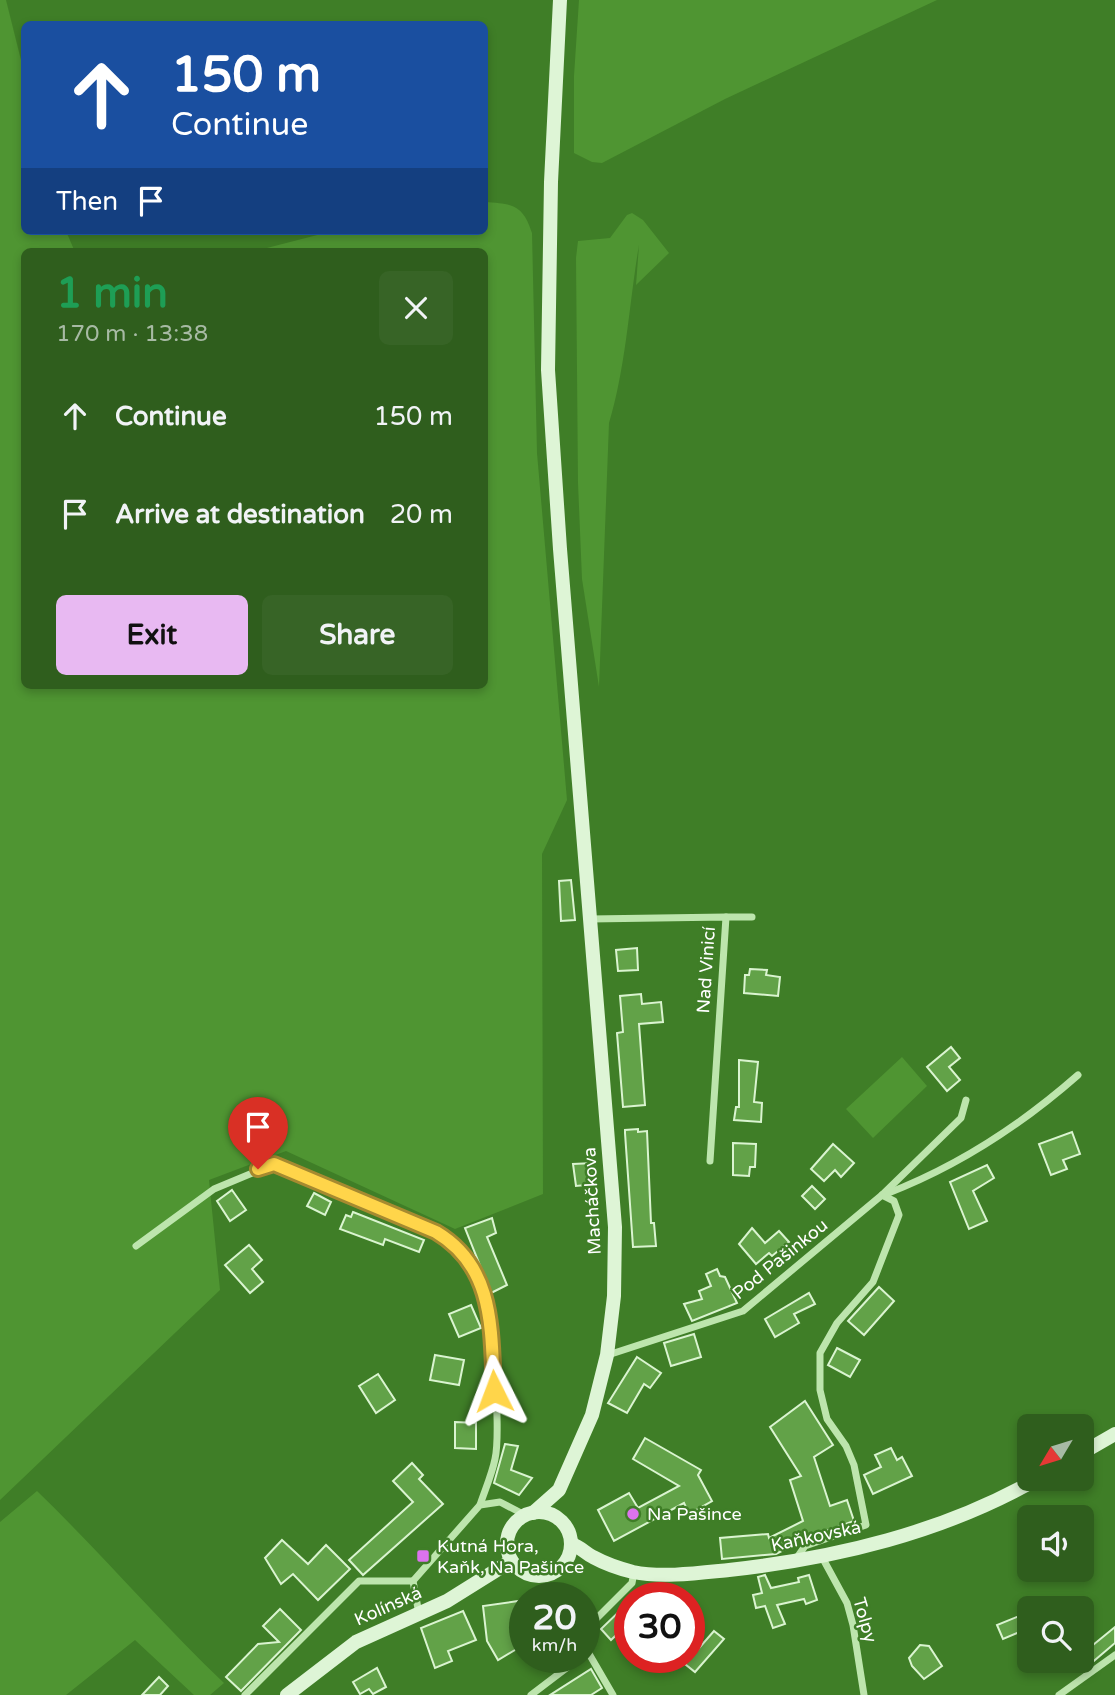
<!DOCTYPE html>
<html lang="en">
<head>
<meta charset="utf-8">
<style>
  body { margin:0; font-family:"Varela Round",sans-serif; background:#376426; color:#f1f3f6; height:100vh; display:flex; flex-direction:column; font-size:26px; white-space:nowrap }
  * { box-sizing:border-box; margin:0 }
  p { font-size:23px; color:#a7baa4 }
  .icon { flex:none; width:38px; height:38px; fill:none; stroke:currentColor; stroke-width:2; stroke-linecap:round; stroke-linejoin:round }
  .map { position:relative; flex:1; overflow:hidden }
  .drawer { position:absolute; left:21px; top:248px; width:467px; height:441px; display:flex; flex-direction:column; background:#2f5e1d; border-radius:10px; box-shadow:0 4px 10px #0003 }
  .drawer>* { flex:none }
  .guide { position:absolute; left:21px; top:21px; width:467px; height:214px; border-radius:10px; box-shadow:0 4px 10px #0003; background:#1a4fa0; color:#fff; overflow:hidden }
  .needle { width:46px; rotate:232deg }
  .controls { position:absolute; left:1017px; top:1414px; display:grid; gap:14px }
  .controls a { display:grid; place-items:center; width:77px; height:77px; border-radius:10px; background:#2f5e1d; box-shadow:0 4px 10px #0003; font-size:35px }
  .speed { position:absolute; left:509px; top:1582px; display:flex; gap:14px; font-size:35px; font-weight:700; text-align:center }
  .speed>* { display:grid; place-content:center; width:91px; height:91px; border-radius:50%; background:#2f5e1d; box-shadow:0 4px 10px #0003; line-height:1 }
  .speed small { font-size:18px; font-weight:400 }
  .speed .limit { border:10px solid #d22; background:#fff; color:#111 }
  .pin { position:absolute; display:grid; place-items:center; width:60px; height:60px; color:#fff; margin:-72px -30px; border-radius:50% 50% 50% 0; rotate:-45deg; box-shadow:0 0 7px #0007 }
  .pin .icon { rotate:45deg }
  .me { position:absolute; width:77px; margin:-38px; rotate:357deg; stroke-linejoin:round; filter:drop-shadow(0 0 5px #0008) }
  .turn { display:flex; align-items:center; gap:24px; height:147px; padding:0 35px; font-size:32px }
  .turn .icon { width:91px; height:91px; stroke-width:2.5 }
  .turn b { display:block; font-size:49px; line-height:60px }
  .then { display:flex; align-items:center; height:66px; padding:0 35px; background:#0003; gap:14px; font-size:26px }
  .round { display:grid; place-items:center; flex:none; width:74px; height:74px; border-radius:10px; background:#376426 }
  .summary { display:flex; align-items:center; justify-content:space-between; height:119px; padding:0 35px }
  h1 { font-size:42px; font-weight:700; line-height:52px; color:#1e9e55 }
  .primary-button { display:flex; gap:14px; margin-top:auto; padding:14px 35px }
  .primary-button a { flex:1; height:80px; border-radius:10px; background:#e8b9f2; color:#111; font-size:28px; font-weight:700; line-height:80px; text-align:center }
  .primary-button a+a { background:#376426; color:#f1f3f6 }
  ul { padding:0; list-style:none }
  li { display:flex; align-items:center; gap:21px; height:98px; padding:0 35px }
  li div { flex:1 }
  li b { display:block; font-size:26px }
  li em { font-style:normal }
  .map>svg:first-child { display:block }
  .green { fill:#4f9532 }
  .building { fill:#62a248; stroke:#daf4d0; stroke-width:2 }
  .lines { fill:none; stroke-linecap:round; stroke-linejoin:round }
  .street { stroke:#bde5ad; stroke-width:7 }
  .secondary { stroke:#def5d6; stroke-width:14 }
  .route-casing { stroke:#a68a30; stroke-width:18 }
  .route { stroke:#ffd54a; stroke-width:12 }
  .poi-dot { fill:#dc73ed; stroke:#3f7e27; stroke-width:2.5 }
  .labels { text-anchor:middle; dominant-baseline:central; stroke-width:5; stroke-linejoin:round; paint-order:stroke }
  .street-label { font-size:18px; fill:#fff; stroke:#3f7e27 }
  .poi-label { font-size:18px; fill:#fff; stroke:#3f7e27; text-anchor:start }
</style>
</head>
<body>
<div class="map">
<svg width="1115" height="1695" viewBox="0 0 1115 1695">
  <rect width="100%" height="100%" fill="#3f7e27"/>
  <!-- green -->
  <g class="green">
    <path d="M 0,0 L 6,0 L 24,72 L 24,231 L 66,231 L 75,252 L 24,252 L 24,686 L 485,686 L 485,252 L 251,252 L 333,231 L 485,231 L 485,202 C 512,204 523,204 532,233 L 537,453 L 567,800 L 542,854 L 543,1194 L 455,1229 L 286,1151 L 209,1180 L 220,1290 L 0,1500 Z"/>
    <path d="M 579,0 L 937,0 L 725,99 L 602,163 L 592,162 L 574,153 L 574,76 Z"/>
    <path d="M 632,213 L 643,220 L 669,253 L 636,285 L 639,245 C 629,304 626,367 609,423 L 599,687 L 582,579 L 578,483 L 576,258 L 578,241 L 610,238 L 627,215 Z"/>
    <path d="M 902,1057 L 927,1086 L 873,1138 L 846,1109 Z"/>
    <path d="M 37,1491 C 101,1553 159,1621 224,1683 L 210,1695 L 194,1695 L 135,1640 L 66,1695 L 0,1695 L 0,1522 Z"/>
  </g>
  <!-- building -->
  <g class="building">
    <path d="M 571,880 L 575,920 L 561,921 L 559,881 Z"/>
    <path d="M 637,948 L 638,970 L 618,971 L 616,950 Z"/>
    <path d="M 750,969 L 767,970 L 766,975 L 780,977 L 778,996 L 744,993 L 745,975 L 749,975 Z"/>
    <path d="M 641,994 L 642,1004 L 661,1002 L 663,1022 L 639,1024 L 645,1105 L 623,1107 L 617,1033 L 623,1032 L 620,996 Z"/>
    <path d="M 951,1047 L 960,1058 L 949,1067 L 960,1080 L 947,1091 L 927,1067 Z"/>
    <path d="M 739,1060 L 758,1062 L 754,1102 L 762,1103 L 761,1122 L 734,1120 L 736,1107 L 739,1107 Z"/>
    <path d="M 638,1129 L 638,1132 L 647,1131 L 651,1223 L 654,1223 L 656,1246 L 633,1247 L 625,1133 L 625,1130 Z"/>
    <path d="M 1072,1132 L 1080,1154 L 1063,1160 L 1067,1169 L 1051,1175 L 1039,1144 Z"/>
    <path d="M 733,1143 L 756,1144 L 755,1167 L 750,1167 L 749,1176 L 733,1175 Z"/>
    <path d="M 833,1144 L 854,1163 L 841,1177 L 835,1170 L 824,1181 L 811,1169 Z"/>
    <path d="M 594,1163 L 596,1184 L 576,1186 L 573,1164 Z"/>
    <path d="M 987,1165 L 994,1178 L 973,1191 L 987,1221 L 969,1229 L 950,1182 Z"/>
    <path d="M 812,1186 L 825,1199 L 815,1209 L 802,1196 Z"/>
    <path d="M 232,1190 L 246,1210 L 230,1221 L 217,1201 Z"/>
    <path d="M 314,1193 L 331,1202 L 325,1215 L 307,1206 Z"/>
    <path d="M 353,1212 L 424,1240 L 419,1252 L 385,1239 L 383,1245 L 340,1229 L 346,1215 L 351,1217 Z"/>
    <path d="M 492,1218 L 496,1233 L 487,1237 L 507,1285 L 491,1293 L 465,1228 Z"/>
    <path d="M 752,1228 L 765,1243 L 779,1231 L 789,1242 L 772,1256 L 769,1253 L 756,1264 L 739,1244 Z"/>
    <path d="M 249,1245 L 262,1260 L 252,1269 L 263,1282 L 250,1293 L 225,1265 Z"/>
    <path d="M 717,1269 L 720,1276 L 725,1277 L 737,1303 L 692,1321 L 684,1304 L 702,1299 L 699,1291 L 711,1286 L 706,1274 Z"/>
    <path d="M 879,1287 L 894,1301 L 864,1335 L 848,1321 Z"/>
    <path d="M 809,1293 L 815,1304 L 794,1314 L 799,1323 L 775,1337 L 765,1319 Z"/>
    <path d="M 471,1305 L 481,1328 L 459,1337 L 449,1314 Z"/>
    <path d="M 694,1334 L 701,1357 L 671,1366 L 664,1343 Z"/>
    <path d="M 837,1348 L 860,1360 L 850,1377 L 828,1365 Z"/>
    <path d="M 435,1355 L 464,1360 L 459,1385 L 430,1380 Z"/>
    <path d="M 637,1357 L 661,1373 L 650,1388 L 644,1384 L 627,1413 L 608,1403 Z"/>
    <path d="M 378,1374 L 395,1400 L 376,1413 L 359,1386 Z"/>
    <path d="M 805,1401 L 833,1445 L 814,1457 L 830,1506 L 847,1500 L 854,1521 L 809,1537 L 776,1554 L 722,1559 L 720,1538 L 768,1534 L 769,1538 L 803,1521 L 790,1480 L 801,1476 L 770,1427 Z"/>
    <path d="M 455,1422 L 476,1423 L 476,1449 L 455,1448 Z"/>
    <path d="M 645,1438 L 701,1470 L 698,1475 L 712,1501 L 689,1514 L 684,1503 L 614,1541 L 598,1510 L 629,1493 L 638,1508 L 679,1486 L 633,1459 Z"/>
    <path d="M 505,1444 L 518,1446 L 511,1470 L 532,1478 L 519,1495 L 494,1483 Z"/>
    <path d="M 891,1448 L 897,1460 L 902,1457 L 912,1476 L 873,1494 L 864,1475 L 881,1467 L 875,1455 Z"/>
    <path d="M 412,1463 L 423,1475 L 419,1479 L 443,1504 L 363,1575 L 349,1560 L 413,1502 L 393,1481 Z"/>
    <path d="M 282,1540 L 308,1564 L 326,1545 L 350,1569 L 318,1600 L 293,1574 L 281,1584 L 265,1558 Z"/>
    <path d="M 765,1575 L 771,1588 L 799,1582 L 798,1578 L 809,1575 L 817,1600 L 806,1604 L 804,1599 L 777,1605 L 785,1624 L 773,1628 L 765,1606 L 756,1608 L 753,1595 L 762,1593 L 758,1577 Z"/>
    <path d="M 525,1600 L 525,1644 L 498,1660 L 487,1641 L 483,1606 Z"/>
    <path d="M 630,1601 L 630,1622 L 611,1640 L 601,1629 Z"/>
    <path d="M 280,1609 L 301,1630 L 241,1691 L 226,1677 L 258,1644 L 279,1642 L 263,1626 Z"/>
    <path d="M 463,1611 L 476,1640 L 448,1651 L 452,1661 L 435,1668 L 421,1628 Z"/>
    <path d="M 1029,1612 L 1029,1628 L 1003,1639 L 997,1625 Z"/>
    <path d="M 1115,1627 L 1115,1643 L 1082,1671 L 1082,1654 Z"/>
    <path d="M 714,1631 L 724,1639 L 695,1672 L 685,1664 Z"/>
    <path d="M 920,1645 L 929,1646 L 942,1666 L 924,1679 L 912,1666 L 909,1658 Z"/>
    <path d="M 377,1668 L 386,1687 L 373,1694 L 369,1689 L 360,1694 L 353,1682 Z"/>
    <path d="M 591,1669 L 602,1688 L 591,1695 L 550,1695 Z"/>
    <path d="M 159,1677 L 168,1686 L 160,1695 L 142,1695 Z"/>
  </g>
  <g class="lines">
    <!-- street -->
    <g class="street">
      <path d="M 726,917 L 752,917"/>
      <path d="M 590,919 L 726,917 L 710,1161"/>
      <path d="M 886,1194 C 959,1166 1020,1126 1078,1075"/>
      <path d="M 136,1246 L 214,1189 L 274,1164 L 436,1232 C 454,1243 468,1254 477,1273 C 491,1302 502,1428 495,1459 C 492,1474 485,1490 480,1505"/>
      <path d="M 608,1355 L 743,1311 L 882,1195 L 961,1118 L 966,1100"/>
      <path d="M 822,1557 L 847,1603 L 853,1625 L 864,1695"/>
      <path d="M 796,1559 L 805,1546 L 866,1525 L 854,1465 L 846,1446 L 827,1419 L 820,1390 L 820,1353 L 837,1323 L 873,1282 L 899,1215 L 894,1201 L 882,1195"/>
      <path d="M 419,1614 L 413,1581 L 480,1505 L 500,1502 L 525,1515"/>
      <path d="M 588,1652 L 613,1695"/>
      <path d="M 584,1654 L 596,1619 L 632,1583 L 634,1572"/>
      <path d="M 245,1695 L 359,1581 L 413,1581"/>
      <path d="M 531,1695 L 581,1657"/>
      <path d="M 1059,1695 L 1115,1655"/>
    </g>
    <!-- secondary -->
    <g class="secondary">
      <path d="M 1082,1453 L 1115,1434"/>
      <circle cx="539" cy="1544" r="32"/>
      <path d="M 533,1513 L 559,1490 L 592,1415 L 607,1355 L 614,1296 L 615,1227 L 560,549 L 548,370 L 551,182 L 560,0"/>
      <path d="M 571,1544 C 581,1547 585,1553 593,1557 C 604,1563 621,1569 633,1572 C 662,1578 699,1573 729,1570 C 836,1558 942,1533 1037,1479"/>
      <path d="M 287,1695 L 356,1642 L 447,1601 L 511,1561"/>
    </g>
  </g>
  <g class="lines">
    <defs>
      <path id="route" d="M 258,1169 L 274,1164 L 436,1232 C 495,1267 491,1330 494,1391"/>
    </defs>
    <!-- route casing -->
    <use href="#route" class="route-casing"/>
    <!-- route -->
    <use href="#route" class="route"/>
  </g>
  <!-- markers -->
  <g class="poi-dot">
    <circle cx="633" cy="1514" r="7"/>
    <rect x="416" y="1549" width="14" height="14" rx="3.5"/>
  </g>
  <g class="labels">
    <!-- street labels -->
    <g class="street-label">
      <text transform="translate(706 970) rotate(-86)">Nad Vinicí</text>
      <text transform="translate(592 1201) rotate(-93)">Macháčkova</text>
      <text transform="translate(780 1259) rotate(-39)">Pod Pašinkou</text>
      <text transform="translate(816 1536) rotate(-12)">Kaňkovská</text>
      <text transform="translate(388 1606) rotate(-24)">Kolínská</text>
      <text transform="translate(865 1620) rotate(74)">Tolpy</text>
    </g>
    <!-- poi labels -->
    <g class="poi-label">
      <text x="647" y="1514">Na Pašince</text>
      <text x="437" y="1546">Kutná Hora,<tspan x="437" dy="21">Kaňk, Na Pašince</tspan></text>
    </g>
  </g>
</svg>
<div class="controls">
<a><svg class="needle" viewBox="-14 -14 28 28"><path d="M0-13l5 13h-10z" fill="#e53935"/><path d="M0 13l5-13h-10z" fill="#a7baa4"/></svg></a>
<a><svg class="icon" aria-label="sound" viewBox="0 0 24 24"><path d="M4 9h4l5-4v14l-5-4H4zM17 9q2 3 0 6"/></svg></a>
<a><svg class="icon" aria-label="search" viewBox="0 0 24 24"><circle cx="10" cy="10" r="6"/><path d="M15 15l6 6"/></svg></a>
</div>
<div class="speed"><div>20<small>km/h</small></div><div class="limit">30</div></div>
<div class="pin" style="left:258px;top:1169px;background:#d93025"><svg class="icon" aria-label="arrive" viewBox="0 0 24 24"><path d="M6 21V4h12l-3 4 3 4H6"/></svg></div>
<svg class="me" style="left:494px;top:1391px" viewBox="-20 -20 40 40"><path d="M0-17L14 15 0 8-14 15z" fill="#ffd54a" stroke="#fff" stroke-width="4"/></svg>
<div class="guide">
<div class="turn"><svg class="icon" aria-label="ahead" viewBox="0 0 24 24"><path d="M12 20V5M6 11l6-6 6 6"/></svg><div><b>150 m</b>Continue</div></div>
<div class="then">Then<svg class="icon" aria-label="arrive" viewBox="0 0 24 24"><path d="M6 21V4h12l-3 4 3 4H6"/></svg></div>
</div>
<section class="drawer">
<div class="summary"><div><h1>1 min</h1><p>170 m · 13:38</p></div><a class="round"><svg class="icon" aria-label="close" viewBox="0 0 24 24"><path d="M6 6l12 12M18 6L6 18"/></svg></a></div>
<ul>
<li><svg class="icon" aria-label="ahead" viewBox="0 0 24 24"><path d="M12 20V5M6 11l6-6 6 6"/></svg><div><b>Continue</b></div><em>150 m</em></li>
<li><svg class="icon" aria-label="arrive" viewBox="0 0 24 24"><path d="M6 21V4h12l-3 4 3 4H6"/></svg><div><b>Arrive at destination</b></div><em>20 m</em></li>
</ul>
<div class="primary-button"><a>Exit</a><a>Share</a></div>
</section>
</div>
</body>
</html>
